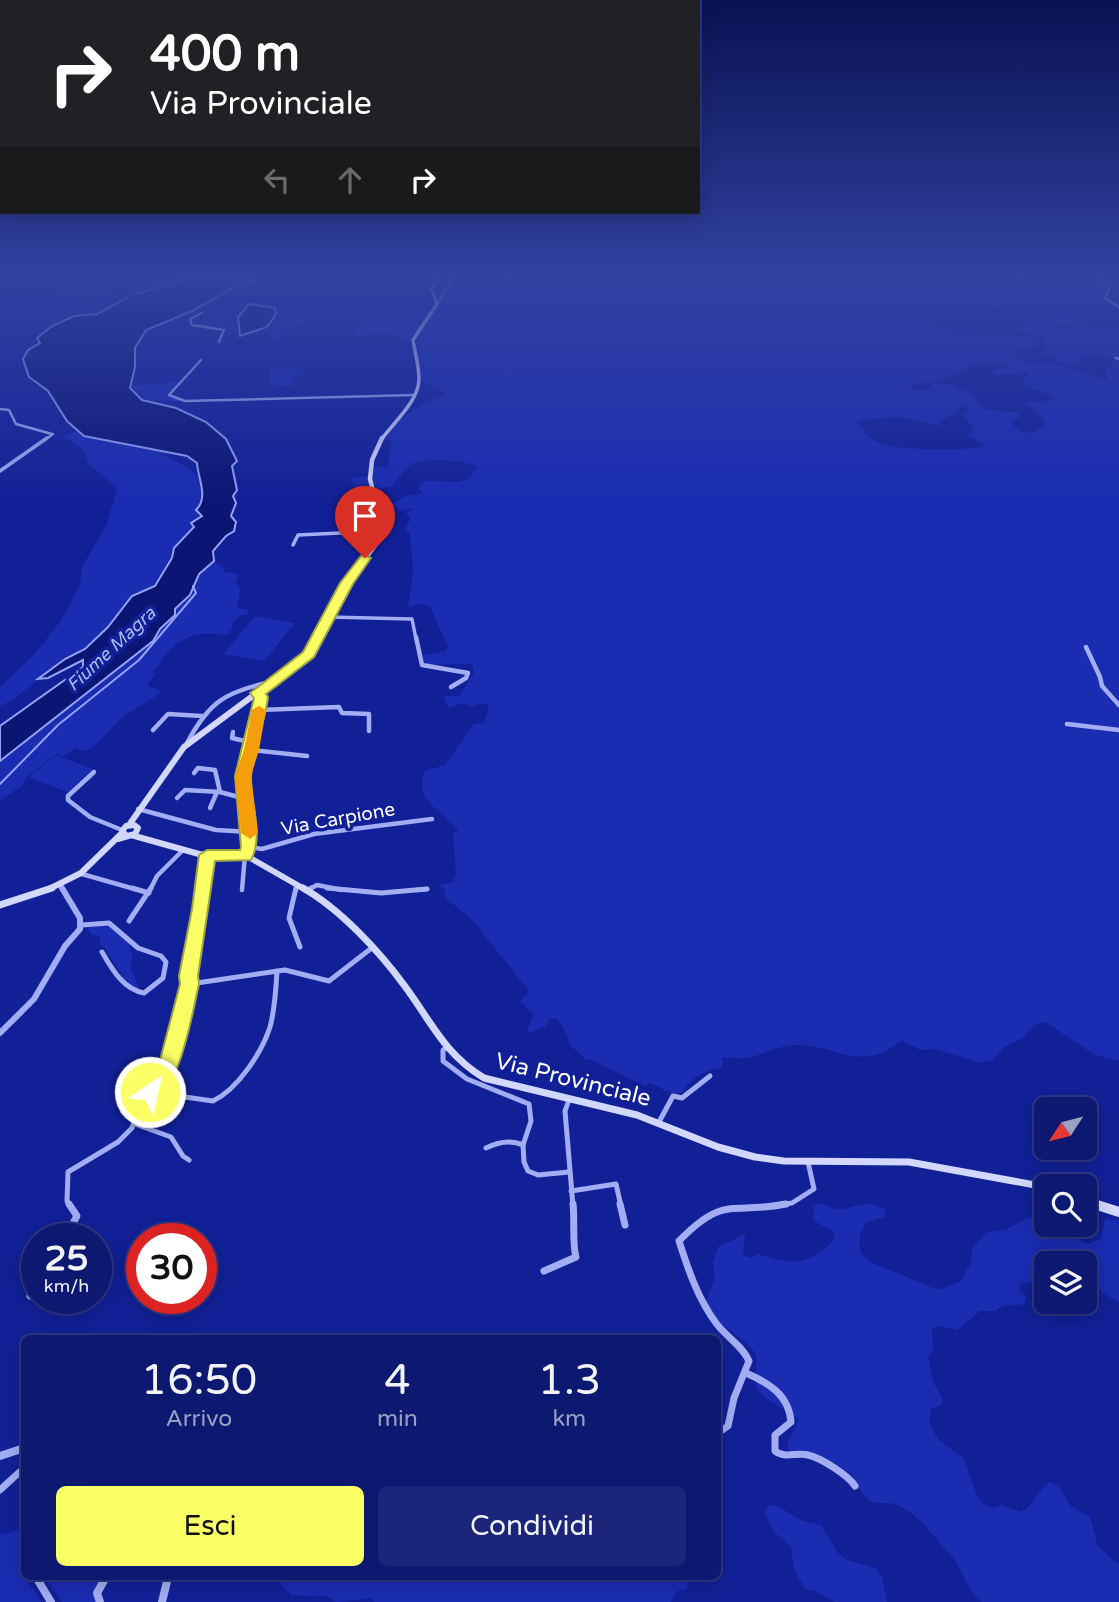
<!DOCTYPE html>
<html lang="it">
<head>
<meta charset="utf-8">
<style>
  body { margin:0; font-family:"Varela Round",sans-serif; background:#1b2579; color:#f1f3f6; height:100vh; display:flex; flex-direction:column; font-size:26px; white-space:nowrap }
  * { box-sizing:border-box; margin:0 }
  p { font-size:23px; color:#9aa0c3 }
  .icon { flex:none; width:38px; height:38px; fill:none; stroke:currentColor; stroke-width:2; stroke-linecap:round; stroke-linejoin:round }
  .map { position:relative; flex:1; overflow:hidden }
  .drawer { position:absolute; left:21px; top:1335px; width:700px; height:245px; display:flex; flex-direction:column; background:#0d1871; border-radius:10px; box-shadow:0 4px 18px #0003,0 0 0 2px #2d3784 }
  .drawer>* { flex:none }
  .guide { position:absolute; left:0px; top:0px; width:700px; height:214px; box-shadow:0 4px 18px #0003,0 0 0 2px #2d3784; background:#202124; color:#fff; overflow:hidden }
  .needle { width:46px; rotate:234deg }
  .tools { position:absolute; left:1034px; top:1097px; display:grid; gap:14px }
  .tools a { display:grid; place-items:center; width:63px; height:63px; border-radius:10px; background:#0d1871; box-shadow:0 4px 18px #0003,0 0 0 2px #2d3784; font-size:35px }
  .speed { position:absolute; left:21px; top:1223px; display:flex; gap:14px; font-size:35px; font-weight:700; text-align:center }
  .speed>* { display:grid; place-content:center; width:91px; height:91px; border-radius:50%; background:#0d1871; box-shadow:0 4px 18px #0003,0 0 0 2px #2d3784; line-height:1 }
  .speed small { font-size:18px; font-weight:400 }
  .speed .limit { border:10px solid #d22; background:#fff; color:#111 }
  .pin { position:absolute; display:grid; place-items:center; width:60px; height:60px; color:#fff; margin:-72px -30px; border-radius:50% 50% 50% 0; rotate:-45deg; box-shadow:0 0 7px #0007 }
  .pin .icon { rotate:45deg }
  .me { position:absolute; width:77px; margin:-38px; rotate:34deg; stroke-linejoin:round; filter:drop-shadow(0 0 5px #0008) }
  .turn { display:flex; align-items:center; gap:24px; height:147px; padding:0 35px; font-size:32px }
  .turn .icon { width:91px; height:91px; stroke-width:2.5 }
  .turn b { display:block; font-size:49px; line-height:60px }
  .lanes { display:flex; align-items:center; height:66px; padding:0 35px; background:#0003; justify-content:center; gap:35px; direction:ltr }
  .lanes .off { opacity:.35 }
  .eta { display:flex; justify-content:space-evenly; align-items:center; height:119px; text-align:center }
  .eta b { font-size:42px; font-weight:600; line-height:49px }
  .button { display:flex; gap:14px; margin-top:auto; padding:14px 35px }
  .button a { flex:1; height:80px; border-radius:10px; background:#f9ff65; color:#111; font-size:28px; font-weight:600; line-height:80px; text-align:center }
  .button a+a { background:#1b2579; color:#f1f3f6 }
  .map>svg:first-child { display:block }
  .green { fill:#192cb2; fill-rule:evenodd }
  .water { fill:#0b1573; stroke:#94a2f7; stroke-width:2 }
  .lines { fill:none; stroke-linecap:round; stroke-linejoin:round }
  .stream { stroke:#94a2f7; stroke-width:2 }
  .canal { stroke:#0b1573; stroke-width:2.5 }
  .minor-far4 { stroke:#a2adf3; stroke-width:2.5 }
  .minor-far3 { stroke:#a2adf3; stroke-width:3.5 }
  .minor-far2 { stroke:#a2adf3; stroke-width:4.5 }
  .minor-far1 { stroke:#a2adf3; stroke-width:5 }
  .minor { stroke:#a2adf3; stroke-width:7 }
  .tertiary-far2 { stroke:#a2adf3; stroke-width:5 }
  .tertiary-far1 { stroke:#a2adf3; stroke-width:6 }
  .tertiary { stroke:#a2adf3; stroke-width:8 }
  .secondary-far4 { stroke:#d2d7fd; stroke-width:3.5 }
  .secondary-far3 { stroke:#d2d7fd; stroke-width:4.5 }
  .secondary-far2 { stroke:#d2d7fd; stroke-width:6 }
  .secondary-far1 { stroke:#d2d7fd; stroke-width:7 }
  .secondary { stroke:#d2d7fd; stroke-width:10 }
  .route { fill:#f9ff65; stroke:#a2a642; stroke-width:2 }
  .slow { fill:#f59e0b }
  .labels { text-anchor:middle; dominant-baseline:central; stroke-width:7; stroke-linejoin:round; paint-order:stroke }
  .far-water-label { font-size:18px; font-style:italic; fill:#afb9fa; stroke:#112097 }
  .street-label { font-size:19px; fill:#fff; stroke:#112097 }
  .near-street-label { font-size:23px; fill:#fff; stroke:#112097 }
</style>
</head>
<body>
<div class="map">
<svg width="1119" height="1602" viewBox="0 0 1119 1602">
  <rect width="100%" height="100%" fill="#112097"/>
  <!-- green -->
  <g class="green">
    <path d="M 24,280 L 28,280 L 25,282 L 30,285 L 52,280 L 52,283 L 84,280 L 82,293 L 36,287 L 0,287 L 0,284 L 22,283 Z"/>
    <path d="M 470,280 L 1102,280 L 1113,284 L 1106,296 L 1107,302 L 1119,308 L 1119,312 L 1088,302 L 1062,309 L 1089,328 L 1119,330 L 1119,1061 L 1095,1055 L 1045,1022 L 1037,1024 L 1021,1039 L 1004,1047 L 993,1060 L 980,1063 L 935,1049 L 920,1050 L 902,1040 C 896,1044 890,1049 883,1052 C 854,1066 827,1044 798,1045 C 766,1046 759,1063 723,1057 L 722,1068 C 703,1071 693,1077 682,1093 C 667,1096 662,1086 648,1083 L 647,1087 L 589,1059 L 586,1060 L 569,1044 L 568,1036 L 557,1019 L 550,1018 L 546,1026 L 529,1033 L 527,1031 L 533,1014 L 520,1002 L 529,991 L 472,920 L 445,897 L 445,890 L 439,885 L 451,883 L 456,876 L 453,834 L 458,830 C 447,814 411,801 425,771 L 445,765 L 474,724 L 484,723 L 489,705 L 479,703 L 473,707 L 463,703 L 448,708 L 444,696 L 459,696 L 474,672 L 472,664 L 424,665 L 420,656 L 445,651 L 448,647 L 430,607 L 421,604 L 408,607 L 413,573 L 410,534 L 405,530 L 410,519 L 406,512 L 415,508 L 400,511 L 391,504 L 407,496 L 423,493 L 418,489 L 421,482 C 442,476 463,493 477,467 C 465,460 422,457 410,465 C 403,470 397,481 391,487 L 374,489 L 372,467 L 388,467 L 391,441 L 383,440 C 401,415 418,405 447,394 L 422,381 L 417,341 L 444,294 L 464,287 ZM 984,306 L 1042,321 L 1044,318 L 1073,327 L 1074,332 C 1056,328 1032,319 1016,331 L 1044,339 L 1044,353 L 1063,365 L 1082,364 L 1081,358 L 1088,354 L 1112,360 L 1112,366 L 1104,371 L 1110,381 L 1050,362 L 1032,363 L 1015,357 L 1015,352 L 1037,347 L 1039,343 L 1034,337 L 958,334 L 908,320 L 922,316 L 922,313 L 914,309 L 978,313 L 979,308 ZM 988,362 L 1009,366 L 991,372 L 1000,375 L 1027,372 L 1029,375 L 1019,377 L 1024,379 L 1023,385 L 1055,397 L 1041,404 L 1028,400 L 1024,403 L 1044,419 L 1045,425 C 1035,435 1020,436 1012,423 L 1019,417 L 1019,413 L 986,409 L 978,405 L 971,393 L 951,386 L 958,384 L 931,384 L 931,389 L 918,391 L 907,386 L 953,376 L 973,365 ZM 963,406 L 970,410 L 961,415 L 974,427 L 968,435 L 986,446 C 964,451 901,451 880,443 C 868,438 862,429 856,420 L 901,417 L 939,426 L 944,419 L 959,412 L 958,407 Z"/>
    <path d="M 298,304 L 307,306 L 303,324 L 285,324 L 279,341 L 269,341 L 286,306 Z"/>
    <path d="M 413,324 L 422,324 L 410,340 L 399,340 L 397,334 L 355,335 L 355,327 L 408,326 Z"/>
    <path d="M 298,367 L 296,376 L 292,376 L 291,386 L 270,385 L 270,368 Z"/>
    <path d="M 182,381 L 169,395 L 184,401 L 181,402 L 147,400 L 131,386 Z"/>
    <path d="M 77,431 L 84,436 L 125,442 L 163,453 L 160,455 C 183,461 222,485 196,510 L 202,516 L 191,523 L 193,529 L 174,548 L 172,558 L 155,586 L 132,596 L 108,627 L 85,649 L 65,659 L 11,701 L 0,706 L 0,687 L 35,654 L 62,619 L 80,585 L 82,567 L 107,524 L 116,492 L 117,487 L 88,464 C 87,449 74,443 63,436 Z"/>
    <path d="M 368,476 L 373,501 L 371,503 L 379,527 L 373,530 L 360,531 L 358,528 L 362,523 L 355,516 C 367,495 355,497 352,478 Z"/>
    <path d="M 214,561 L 224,568 L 223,572 L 239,574 L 236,583 L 240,590 L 237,608 L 250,610 L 246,615 L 240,615 L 232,623 L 233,628 L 227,635 C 196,631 180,635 160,662 L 161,664 L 153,672 L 155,675 L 147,685 L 161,691 L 160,693 C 147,703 133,709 122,718 C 107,730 105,740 86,751 L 76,748 L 64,756 L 56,754 L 27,777 L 22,786 L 0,800 L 0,761 L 153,641 L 160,629 L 168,623 L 175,608 L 184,602 L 199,574 Z"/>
    <path d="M 255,616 L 295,623 L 264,661 L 223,654 Z"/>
    <path d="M 56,755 L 93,769 L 67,792 L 29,777 Z"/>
    <path d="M 110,925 L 128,942 L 133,958 L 130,966 L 140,990 C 117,980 111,949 99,944 L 101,937 L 91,934 L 87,927 Z"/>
    <path d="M 822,1203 C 844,1217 848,1204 868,1204 C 873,1204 880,1207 885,1209 L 886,1216 L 865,1223 C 847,1261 876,1264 902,1275 C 915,1280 926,1286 939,1290 L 961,1281 L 971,1262 L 973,1246 L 989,1232 L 1005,1230 L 1030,1217 L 1052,1228 L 1068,1228 L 1080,1241 L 1088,1244 L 1101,1239 L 1105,1219 L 1119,1220 L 1119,1302 L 1104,1294 L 1085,1275 L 1085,1264 L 1046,1264 L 1046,1270 L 1042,1269 L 1037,1274 L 1035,1281 L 1020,1284 L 1020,1290 L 1026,1297 L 1024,1304 C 1014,1307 1004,1302 996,1311 L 980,1311 L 957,1330 L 940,1326 L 932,1328 C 931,1340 937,1347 928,1357 L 933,1382 L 943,1399 L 940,1406 L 931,1408 L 929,1424 L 939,1440 L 963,1458 L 977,1495 L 984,1505 L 993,1508 L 1002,1505 L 1021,1512 C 1035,1505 1036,1489 1051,1482 L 1059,1487 L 1071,1506 L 1090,1517 L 1098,1547 L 1119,1564 L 1119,1602 L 982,1602 C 966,1590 963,1569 950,1554 C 934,1538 917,1511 894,1504 C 888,1502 880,1504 873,1502 C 859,1497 858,1477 845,1470 C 829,1461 807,1457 789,1451 L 787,1442 L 796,1428 L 798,1419 C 786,1409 767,1402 758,1390 C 750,1377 763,1361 751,1348 C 735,1330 717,1329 706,1301 L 715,1279 L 713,1263 L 718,1247 L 745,1234 L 743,1255 L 751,1258 L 758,1254 C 792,1266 812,1265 835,1238 L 832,1231 L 814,1221 L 813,1214 L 815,1212 L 812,1206 Z"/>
    <path d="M 769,1505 L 777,1506 L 803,1521 L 821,1525 L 838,1553 L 847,1560 L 876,1568 L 882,1577 L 887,1602 L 835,1602 L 815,1591 L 805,1589 L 794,1569 L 791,1547 L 774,1532 L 764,1512 Z"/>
    <path d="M 24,1528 L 24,1577 L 42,1602 L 0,1602 L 0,1535 Z"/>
    <path d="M 45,1577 L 102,1577 L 94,1590 L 96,1602 L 62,1602 Z"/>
    <path d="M 274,1577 L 687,1577 L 688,1578 L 687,1588 L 678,1591 L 671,1602 L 374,1602 L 372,1598 L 336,1602 L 326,1596 L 291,1595 Z"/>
  </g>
  <!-- water -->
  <g class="water">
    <path d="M 183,280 L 256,280 L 233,288 L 192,311 L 146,330 L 135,348 L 135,367 L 130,388 L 142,400 L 176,408 L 206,422 L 226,439 L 237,461 L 232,466 L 237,490 L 233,496 L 236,503 L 231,516 L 236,522 L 234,531 L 226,536 L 213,551 L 214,561 L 199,574 L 190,595 L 175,609 L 175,615 L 160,629 L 153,641 L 0,761 L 0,726 L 83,667 L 83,660 L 48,678 L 38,679 L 65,659 L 85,649 L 108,627 L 132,596 L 155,586 L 172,558 L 174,548 L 194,527 L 191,523 L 202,516 L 196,510 C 209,497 198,479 197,463 L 187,456 L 84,436 L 67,421 L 48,391 L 29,377 L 23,359 L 28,350 L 40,343 L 37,338 L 52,326 L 74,316 L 97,314 L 132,295 Z"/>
    <path d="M 249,304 L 275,308 L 276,314 L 267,327 L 240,336 L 238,317 Z"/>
  </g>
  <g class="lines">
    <!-- stream -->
    <path class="stream" d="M 0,784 L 58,725 L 139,660 L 196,593 L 193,586"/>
    <!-- canal -->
    <path class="canal" d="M 0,291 L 34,289 L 82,297 L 135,296"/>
    <!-- minor-far4 -->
    <g class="minor-far4">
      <path d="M 1098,280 L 1110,285 L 1105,299 L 1119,307"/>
      <path d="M 437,304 L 452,280"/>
      <path d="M 202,313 L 190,319 L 192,325 L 224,330 L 219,342"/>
      <path d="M 1116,358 L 1119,359"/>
      <path d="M 201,360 L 169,395 L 185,401 L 413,395"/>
      <path d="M 0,409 L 9,410 L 16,424 L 52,434"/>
      <path d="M 45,440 L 53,434"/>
    </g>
    <!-- minor-far3 -->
    <g class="minor-far3">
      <path d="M 0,471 L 47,438"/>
      <path d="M 293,545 L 298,535 L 382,531"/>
      <path d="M 328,617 L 412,619 L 416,639"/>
    </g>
    <!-- minor-far2 -->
    <g class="minor-far2">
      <path d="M 416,637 L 422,665 L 468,673 L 466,678 L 451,687"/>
      <path d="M 1086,647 L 1100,677 L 1102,686 L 1119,705"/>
      <path d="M 259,710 L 339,707 L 342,713 L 369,714 L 369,731"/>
      <path d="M 1067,724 L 1119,730"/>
      <path d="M 153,730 L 168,714 L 202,716"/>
      <path d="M 233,732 L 232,738 L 253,743"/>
      <path d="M 187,743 C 209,702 225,692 270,682"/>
      <path d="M 252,750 L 307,756"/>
      <path d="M 94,772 L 68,796 L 68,800 L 90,817 L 122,830"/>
      <path d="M 194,773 L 198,768 L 215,770 L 220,792"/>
      <path d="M 177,798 L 185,790 L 220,792 L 246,799"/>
      <path d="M 210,808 L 217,792"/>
      <path d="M 138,809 L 216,830 L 250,832"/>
      <path d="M 249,847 L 262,849 L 314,834 L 432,819"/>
      <path d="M 82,874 L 138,890"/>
      <path d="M 150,890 L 157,876 L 183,850"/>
      <path d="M 203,890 L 207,855"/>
      <path d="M 242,890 L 245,855 L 250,840 L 243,776 L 253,743 L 261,697 L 258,693"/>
      <path d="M 296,890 L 297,885"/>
      <path d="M 308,890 L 317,885 L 342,890"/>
      <path d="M 416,890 L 427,889"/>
    </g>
    <!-- minor-far1 -->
    <g class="minor-far1">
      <path d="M 132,888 L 149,893"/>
      <path d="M 296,888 L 289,918 L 300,947"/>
      <path d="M 327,888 L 381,893 L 427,889"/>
      <path d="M 308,890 L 311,888"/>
      <path d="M 129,921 L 151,888"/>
      <path d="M 82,925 L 109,923 L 138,948 L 161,956 L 166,962 L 163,978 L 144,993 C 123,989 112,969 102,952"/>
      <path d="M 190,984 L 285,970 L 329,981 L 373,947"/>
      <path d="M 446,1048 L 443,1050 L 443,1061 L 467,1079 L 529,1104 L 531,1121 L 523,1145"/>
      <path d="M 150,1092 L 213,1101 C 238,1089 262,1052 270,1027 C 275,1009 276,989 277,971"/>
      <path d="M 569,1100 L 565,1111 L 573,1206"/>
      <path d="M 659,1122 L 673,1096 L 682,1098 L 710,1076"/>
      <path d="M 135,1124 L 171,1137 L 183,1156 L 189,1160"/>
      <path d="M 486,1148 C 498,1142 510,1139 523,1145 L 524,1162 L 528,1171 L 538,1175 L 569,1172"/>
      <path d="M 571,1191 L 616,1184 L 621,1206"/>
      <path d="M 70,1206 L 67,1201 L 68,1172 L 118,1142 L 132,1128 L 140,1102 L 168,1068 L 190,984 L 188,976 L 203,888"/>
      <path d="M 773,1206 L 792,1203 L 814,1189 L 808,1162"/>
    </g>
    <!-- minor -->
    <g class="minor">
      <path d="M 620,1204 L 625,1225"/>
      <path d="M 64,1239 L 77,1216 L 69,1204"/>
      <path d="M 544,1271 L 576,1257 C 572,1244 575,1220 573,1204"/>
      <path d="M 30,1296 L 37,1285"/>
      <path d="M 746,1373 C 769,1383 789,1395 791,1422 L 775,1435 L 775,1451 C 785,1459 796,1452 808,1455 C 821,1458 848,1475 855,1486"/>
      <path d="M 718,1433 L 728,1426 L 734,1398 L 749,1361 C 742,1345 726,1337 716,1323 C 698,1299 688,1269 679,1241 C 725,1194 731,1215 786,1204"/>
      <path d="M 0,1490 L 24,1468"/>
    </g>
    <!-- tertiary-far2 -->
    <path class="tertiary-far2" d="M 60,885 L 63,890"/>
    <!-- tertiary-far1 -->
    <path class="tertiary-far1" d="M 0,1033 L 34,999 L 65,946 L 80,929 L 80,918 L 62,888"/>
    <!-- tertiary -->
    <g class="tertiary">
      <path d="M 295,1339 L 304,1339"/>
      <path d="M 0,1456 L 24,1448"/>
      <path d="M 36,1577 L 51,1602"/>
      <path d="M 100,1602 L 97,1593 L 106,1577"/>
      <path d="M 162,1602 L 168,1577"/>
    </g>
    <!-- secondary-far4 -->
    <path class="secondary-far4" d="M 381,440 C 393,423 419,401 419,379 C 419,366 415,352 413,340 L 437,304 L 432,289 L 437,280"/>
    <!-- secondary-far3 -->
    <path class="secondary-far3" d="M 317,639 L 347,583 L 380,539 L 382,527 L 370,479 L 372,460 L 382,438"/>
    <!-- secondary-far2 -->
    <g class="secondary-far2">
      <path d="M 129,825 L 184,747 L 309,654 L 318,637"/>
      <path d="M 131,835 L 199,854 L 245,855 L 306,890"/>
      <path d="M 118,839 L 135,834 L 138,828 L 134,825 L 126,826 L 122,831 L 126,835"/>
      <path d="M 47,890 L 81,873 L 122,833"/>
    </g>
    <!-- secondary-far1 -->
    <g class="secondary-far1">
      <path d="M 303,888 C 340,909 379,951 404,985 C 431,1021 444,1054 484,1078 L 637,1115 L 718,1147 L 755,1157 L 784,1161 L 909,1162 L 1046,1187"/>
      <path d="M 0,905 L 52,888"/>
      <path d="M 1085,1201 L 1099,1206"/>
    </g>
    <!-- secondary -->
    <path class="secondary" d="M 1094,1204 L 1119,1212"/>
  </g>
  <!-- sky -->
  <linearGradient id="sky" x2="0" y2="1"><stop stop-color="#091253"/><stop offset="0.55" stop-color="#3242a1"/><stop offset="1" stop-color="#3242a1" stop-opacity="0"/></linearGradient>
  <rect width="1119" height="505" fill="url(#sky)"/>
  <!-- route -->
  <path class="route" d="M 365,555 L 371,558 L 353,584 L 314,657 L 266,694 L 268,697 C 265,723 251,754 251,779 C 251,805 264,836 251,860 L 215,861 L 198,976 L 199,984 C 193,1008 178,1110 143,1098 L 140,1092 C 145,1082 154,1078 158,1068 L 180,984 L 179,976 L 192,909 L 199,855 L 207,850 L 240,850 L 241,847 L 235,776 L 254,698 L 250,693 L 303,652 L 340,583 L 361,556 Z"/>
  <!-- slow -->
  <path class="slow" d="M 259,706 L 266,710 L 259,750 L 251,776 L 258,833 L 250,839 L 241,833 L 235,776 L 244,750 L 252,710 Z"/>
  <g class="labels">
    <!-- far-water labels -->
    <g class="far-water-label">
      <text transform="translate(111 649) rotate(-43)">Fiume Magra</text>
    </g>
    <!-- street labels -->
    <g class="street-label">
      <text transform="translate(338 819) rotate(-10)">Via Carpione</text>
    </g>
    <!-- near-street labels -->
    <g class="near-street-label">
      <text transform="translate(573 1080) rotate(14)">Via Provinciale</text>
    </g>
  </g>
</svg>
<div class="tools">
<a><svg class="needle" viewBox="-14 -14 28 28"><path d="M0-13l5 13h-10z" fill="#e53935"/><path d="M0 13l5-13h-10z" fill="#9aa0c3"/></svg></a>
<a><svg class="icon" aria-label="search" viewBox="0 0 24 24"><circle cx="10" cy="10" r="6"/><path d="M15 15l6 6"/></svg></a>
<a><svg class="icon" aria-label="layers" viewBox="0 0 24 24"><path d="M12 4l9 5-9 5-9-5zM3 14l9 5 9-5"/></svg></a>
</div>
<div class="speed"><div>25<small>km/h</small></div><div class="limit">30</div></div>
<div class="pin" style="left:365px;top:558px;background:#d93025"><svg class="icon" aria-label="arrive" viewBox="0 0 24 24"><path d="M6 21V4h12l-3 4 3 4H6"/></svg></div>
<svg class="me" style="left:150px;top:1092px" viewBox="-20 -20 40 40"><circle r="17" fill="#f9ff65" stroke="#fff" stroke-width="3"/><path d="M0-11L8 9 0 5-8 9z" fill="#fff"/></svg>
<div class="guide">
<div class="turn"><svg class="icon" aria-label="right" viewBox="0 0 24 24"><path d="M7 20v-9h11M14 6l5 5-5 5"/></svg><div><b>400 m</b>Via Provinciale</div></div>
<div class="lanes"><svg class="icon off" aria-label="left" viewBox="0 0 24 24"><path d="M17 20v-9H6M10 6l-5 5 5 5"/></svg><svg class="icon off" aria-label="ahead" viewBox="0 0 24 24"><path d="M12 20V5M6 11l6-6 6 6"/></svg><svg class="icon" aria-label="right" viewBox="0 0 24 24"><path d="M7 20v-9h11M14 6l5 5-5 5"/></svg></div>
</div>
<section class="drawer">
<div class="eta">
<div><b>16:50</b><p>Arrivo</p></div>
<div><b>4</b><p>min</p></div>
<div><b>1.3</b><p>km</p></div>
</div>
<div class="button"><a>Esci</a><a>Condividi</a></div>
</section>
</div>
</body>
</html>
